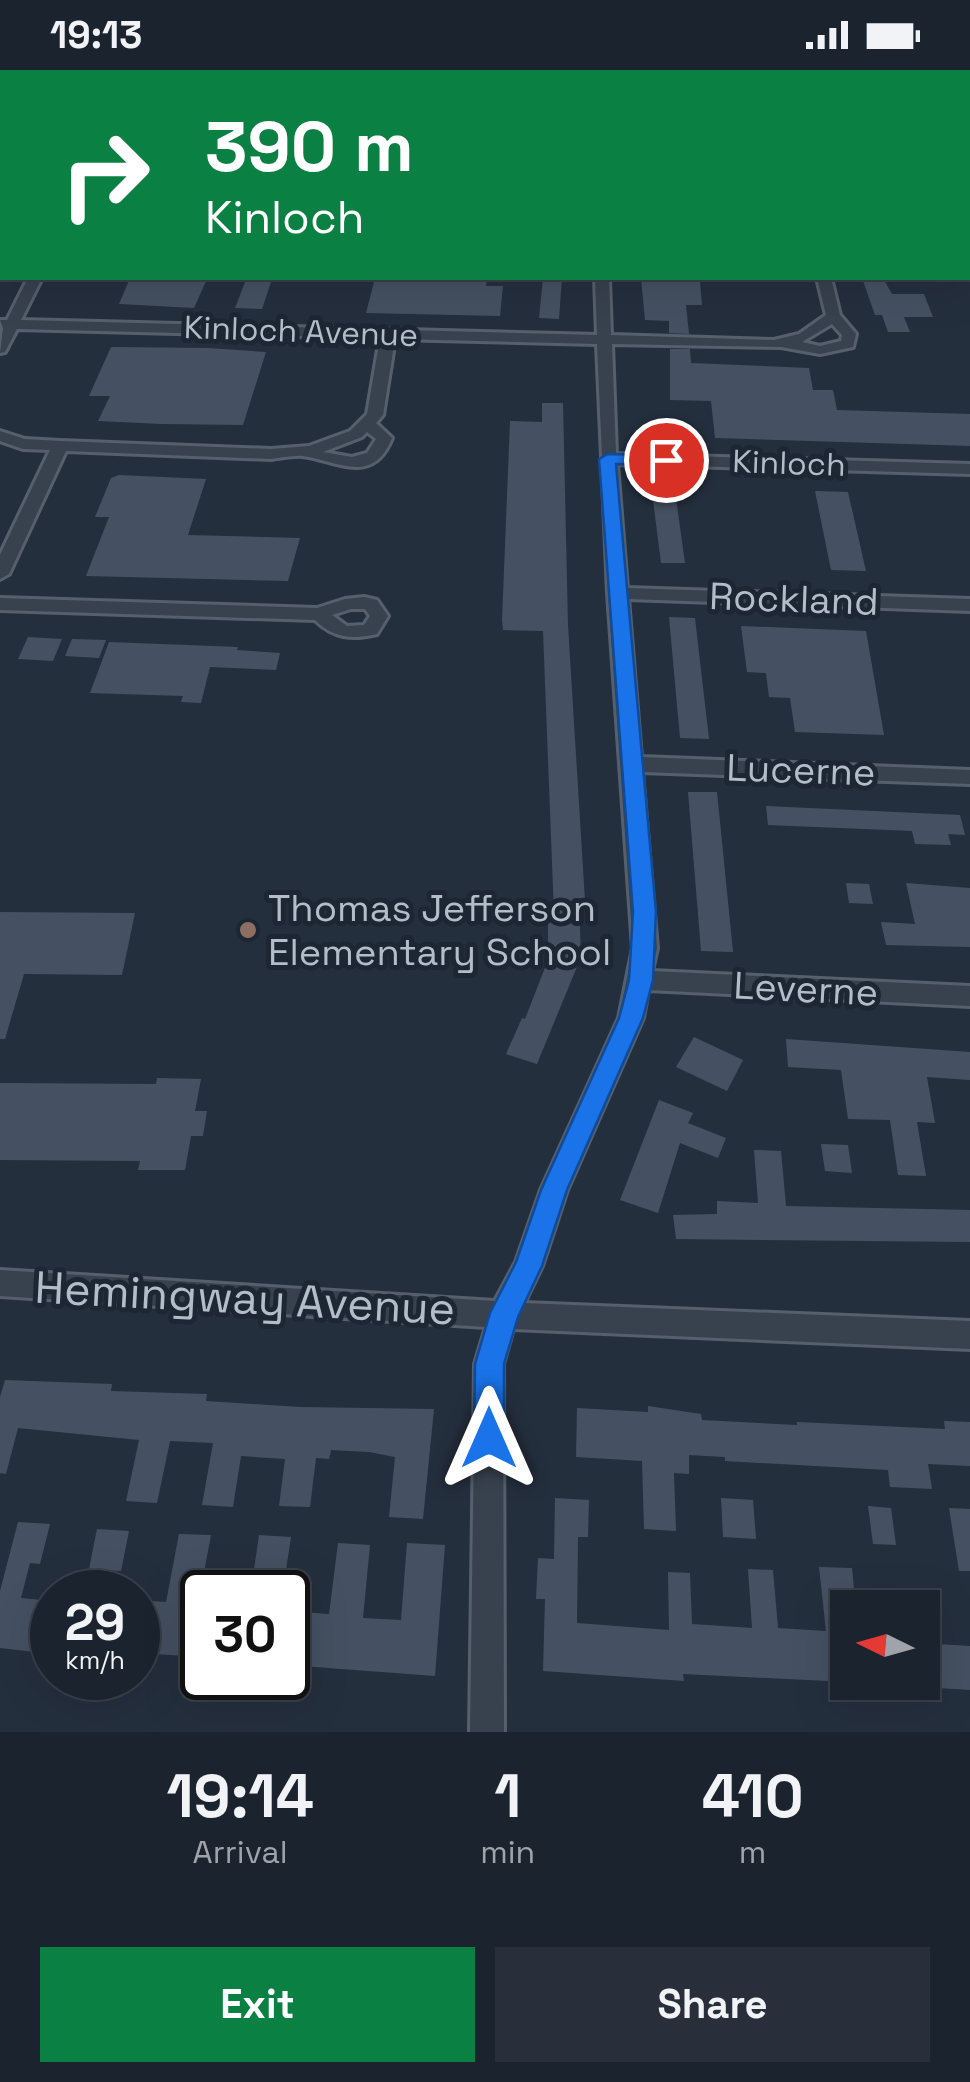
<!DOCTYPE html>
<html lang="en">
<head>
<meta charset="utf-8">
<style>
  body { margin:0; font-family:"Space Grotesk",sans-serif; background:#282f3a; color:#f1f3f6; height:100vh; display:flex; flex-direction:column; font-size:38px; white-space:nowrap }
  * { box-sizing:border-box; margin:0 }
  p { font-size:32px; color:#a0a4aa }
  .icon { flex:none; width:55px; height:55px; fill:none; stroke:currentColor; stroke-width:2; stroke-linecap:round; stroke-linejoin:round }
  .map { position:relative; height:1662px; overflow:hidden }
  .details { display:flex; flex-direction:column; background:#1b232e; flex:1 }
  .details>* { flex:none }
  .top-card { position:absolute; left:0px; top:0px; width:970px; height:210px; box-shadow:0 10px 40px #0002,0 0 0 2px #39404a; background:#0b8043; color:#fff; overflow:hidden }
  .needle { width:65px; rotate:275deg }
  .fabs { position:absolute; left:830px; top:1520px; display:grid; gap:20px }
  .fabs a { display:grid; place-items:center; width:110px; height:110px; border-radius:0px; background:#1b232e; box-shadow:0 10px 40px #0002,0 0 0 2px #39404a; font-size:50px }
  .speed { position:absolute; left:30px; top:1500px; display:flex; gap:20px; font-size:50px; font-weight:700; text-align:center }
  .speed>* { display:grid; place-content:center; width:130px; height:130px; border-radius:50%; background:#1b232e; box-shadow:0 10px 40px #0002,0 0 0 2px #39404a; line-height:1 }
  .speed small { font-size:25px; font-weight:400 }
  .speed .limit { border:5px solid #111; border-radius:15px; background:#fff; color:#111 }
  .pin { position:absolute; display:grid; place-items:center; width:85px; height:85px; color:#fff; margin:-42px; border:5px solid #fff; border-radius:50%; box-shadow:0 2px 10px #0007 }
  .me { position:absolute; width:110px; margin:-55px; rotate:0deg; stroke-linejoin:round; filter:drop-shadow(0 0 8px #0008) }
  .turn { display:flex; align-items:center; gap:35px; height:210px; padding:0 40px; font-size:45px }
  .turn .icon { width:130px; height:130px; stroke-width:2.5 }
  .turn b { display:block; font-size:70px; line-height:85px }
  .eta { display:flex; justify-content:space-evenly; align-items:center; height:170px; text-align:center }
  .eta b { font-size:60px; font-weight:700; line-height:70px }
  .cta { display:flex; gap:20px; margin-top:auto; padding:20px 40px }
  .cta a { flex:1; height:115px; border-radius:0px; background:#0b8043; color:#fff; font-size:40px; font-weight:700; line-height:115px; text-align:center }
  .cta a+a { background:#282f3a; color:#f1f3f6 }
  .status { display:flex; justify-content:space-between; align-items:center; height:70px; padding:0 50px; background:#1b232e; direction:ltr }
  .status svg { height:28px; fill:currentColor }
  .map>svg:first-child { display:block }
  .building { fill:#455162 }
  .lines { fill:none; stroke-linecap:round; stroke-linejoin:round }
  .minor-casing { stroke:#565f6c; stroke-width:6 }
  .minor { fill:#38414e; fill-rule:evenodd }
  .route { fill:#1a73e8; stroke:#114b97; stroke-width:2.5 }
  .education-dot { fill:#8d6e63; stroke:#1d2633; stroke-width:4 }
  .labels { text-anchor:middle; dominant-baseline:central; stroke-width:10; stroke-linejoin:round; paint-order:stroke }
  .far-street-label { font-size:32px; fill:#b4bcc9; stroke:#1d2633 }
  .street-label { font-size:38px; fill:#b4bcc9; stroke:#1d2633 }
  .poi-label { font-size:38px; fill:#b4bcc9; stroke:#1d2633; text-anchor:start }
  .near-street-label { font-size:45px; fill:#b4bcc9; stroke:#1d2633 }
</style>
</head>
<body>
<div class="status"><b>19:13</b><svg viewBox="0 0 49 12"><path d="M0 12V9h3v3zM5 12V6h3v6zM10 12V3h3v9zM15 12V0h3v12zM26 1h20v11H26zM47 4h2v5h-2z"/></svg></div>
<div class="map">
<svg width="970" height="1662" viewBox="0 0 970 1662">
  <rect width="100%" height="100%" fill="#242f3e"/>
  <!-- building -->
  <g class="building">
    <path d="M 130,208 L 207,209 L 194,238 L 119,234 Z"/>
    <path d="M 375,208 L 487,208 L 486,216 L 503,216 L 500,246 L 366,243 Z"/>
    <path d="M 543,208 L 562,208 L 559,249 L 539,248 Z"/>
    <path d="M 641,208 L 700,211 L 702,235 L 686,235 L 689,264 L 669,263 L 669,251 L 645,250 Z"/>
    <path d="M 862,208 L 883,208 L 892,224 L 924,224 L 933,247 L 904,247 L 910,262 L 888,262 L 882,245 L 875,245 Z"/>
    <path d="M 245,212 L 271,212 L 262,239 L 235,238 Z"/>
    <path d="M 111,277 L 208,278 L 266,282 L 243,355 L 162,354 L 98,351 L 110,326 L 89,326 Z"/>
    <path d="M 670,279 L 690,279 L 691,293 L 809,298 L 813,320 L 833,320 L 837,340 L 970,344 L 970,376 L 715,368 L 711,331 L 670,330 Z"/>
    <path d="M 542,333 L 563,333 L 568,555 L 585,831 L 579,831 L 581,887 L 537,994 L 506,984 L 522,948 L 525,949 L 548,890 L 548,844 L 554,844 L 543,561 L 503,560 L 502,550 L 510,351 L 542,352 Z"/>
    <path d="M 119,405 L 206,409 L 188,465 L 300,468 L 288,511 L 86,506 L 109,447 L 95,447 L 111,408 Z"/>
    <path d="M 651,414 L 674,414 L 685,493 L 661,493 Z"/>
    <path d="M 815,421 L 848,422 L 866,501 L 831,500 Z"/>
    <path d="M 669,547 L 695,548 L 709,669 L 680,668 Z"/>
    <path d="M 741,556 L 866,561 L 884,665 L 795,662 L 790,628 L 769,627 L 766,603 L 747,602 Z"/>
    <path d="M 28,567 L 62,569 L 53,591 L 18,589 Z"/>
    <path d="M 72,569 L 106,570 L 99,588 L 65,586 Z"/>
    <path d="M 109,572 L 238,577 L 237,580 L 280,583 L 276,600 L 210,597 L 201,633 L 181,632 L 183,626 L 90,623 Z"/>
    <path d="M 688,722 L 717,722 L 733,882 L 701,881 Z"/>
    <path d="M 766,736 L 960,745 L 965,765 L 948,764 L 951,775 L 915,774 L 912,761 L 768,755 Z"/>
    <path d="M 846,813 L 869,814 L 873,834 L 849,833 Z"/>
    <path d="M 906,813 L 970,818 L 970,877 L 886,875 L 881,852 L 915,854 Z"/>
    <path d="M 0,842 L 135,843 L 122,905 L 24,904 L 5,969 L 0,969 Z"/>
    <path d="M 694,967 L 743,990 L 727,1021 L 676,997 Z"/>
    <path d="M 786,969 L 970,982 L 970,1010 L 927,1007 L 935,1053 L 917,1052 L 926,1106 L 898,1105 L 890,1050 L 848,1049 L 841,1000 L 788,997 Z"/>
    <path d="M 157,1008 L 201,1009 L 195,1041 L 207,1041 L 203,1066 L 191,1066 L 185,1100 L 138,1100 L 140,1091 L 0,1090 L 0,1013 L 156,1014 Z"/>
    <path d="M 659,1030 L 693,1043 L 688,1053 L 726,1068 L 718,1088 L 680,1073 L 658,1143 L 620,1130 Z"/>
    <path d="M 821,1074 L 848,1075 L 852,1103 L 825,1101 Z"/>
    <path d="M 754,1080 L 781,1081 L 786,1136 L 970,1140 L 970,1172 L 676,1169 L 673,1145 L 717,1144 L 717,1131 L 758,1133 Z"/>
    <path d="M 5,1310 L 112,1314 L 111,1321 L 207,1324 L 206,1331 L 300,1337 L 434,1339 L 423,1449 L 389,1447 L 395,1387 L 369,1382 L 331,1380 L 329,1389 L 316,1388 L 310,1437 L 279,1436 L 285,1389 L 241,1386 L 233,1437 L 202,1435 L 213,1373 L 170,1371 L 157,1433 L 126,1431 L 139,1370 L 18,1358 L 6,1404 L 0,1403 L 0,1327 Z"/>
    <path d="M 648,1336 L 701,1344 L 702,1350 L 797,1355 L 797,1352 L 945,1359 L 944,1351 L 970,1352 L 970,1396 L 928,1394 L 932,1419 L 890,1417 L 888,1400 L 725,1391 L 725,1387 L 689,1385 L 689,1404 L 674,1403 L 676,1461 L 644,1459 L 642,1391 L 576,1387 L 577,1338 L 648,1342 Z"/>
    <path d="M 555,1428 L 589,1430 L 588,1467 L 578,1467 L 577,1553 L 669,1560 L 668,1502 L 690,1503 L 692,1554 L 752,1558 L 748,1499 L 773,1500 L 778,1558 L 826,1561 L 819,1497 L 852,1498 L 856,1538 L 843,1539 L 848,1612 L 683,1604 L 684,1611 L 543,1601 L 545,1529 L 536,1529 L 538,1488 L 554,1489 Z"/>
    <path d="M 721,1428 L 753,1430 L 756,1469 L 723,1467 Z"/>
    <path d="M 868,1436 L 891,1438 L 896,1475 L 873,1474 Z"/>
    <path d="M 949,1438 L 970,1439 L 970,1501 L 959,1501 Z"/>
    <path d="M 18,1452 L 50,1454 L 40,1494 L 30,1493 L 21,1528 L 52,1531 L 52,1584 L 0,1578 L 0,1521 Z"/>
    <path d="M 97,1459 L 129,1461 L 121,1501 L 89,1499 Z"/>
    <path d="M 179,1464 L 211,1465 L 202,1513 L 202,1587 L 138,1583 L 138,1530 L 166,1532 Z"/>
    <path d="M 259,1465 L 291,1467 L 285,1507 L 253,1506 Z"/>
    <path d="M 338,1473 L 370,1475 L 363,1548 L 401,1550 L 407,1473 L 445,1475 L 435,1606 L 288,1595 L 288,1541 L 329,1544 Z"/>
    <path d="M 922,1573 L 970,1576 L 970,1620 L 922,1617 Z"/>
  </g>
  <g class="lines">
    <defs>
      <g id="minor">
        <path d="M 753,0 L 763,0 L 764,2 L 754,2 Z"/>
        <path d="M 28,208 L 42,208 L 21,250 L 597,265 L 595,208 L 609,208 L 611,265 L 774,270 L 799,264 L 826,245 L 817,208 L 831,208 L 840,245 L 856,264 L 853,277 L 820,284 L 781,277 L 612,274 L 616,384 L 970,394 L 970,404 L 617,394 L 627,518 L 970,529 L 970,541 L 628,529 L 641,687 L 970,700 L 970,714 L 642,702 L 657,878 L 652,901 L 970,916 L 970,936 L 648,920 L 643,948 L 567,1120 L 542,1196 L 524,1233 L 970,1251 L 970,1279 L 513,1259 L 503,1294 L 504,1662 L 470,1662 L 475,1294 L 486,1257 L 0,1226 L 0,1200 L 495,1231 L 516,1192 L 541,1120 L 619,948 L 633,878 L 608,523 L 597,274 L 395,269 L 383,345 L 376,353 L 392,368 C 373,416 338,391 303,386 C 293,385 281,388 271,389 L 66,381 L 9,504 L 0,509 L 0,485 L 50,380 L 23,379 L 0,371 L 0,361 L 25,369 L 60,371 L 271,379 L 309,376 L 350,361 L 367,344 L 380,268 L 17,259 L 5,282 L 0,283 L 3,258 L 0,250 L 7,250 ZM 832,254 L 842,265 L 841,271 L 820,276 L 802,272 ZM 367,362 L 376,369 L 367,383 L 352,387 L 323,382 L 362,367 Z"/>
        <path d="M 364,527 L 377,530 L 388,546 L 377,564 C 352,570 333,568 315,550 L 0,540 L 0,528 L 317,538 L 345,529 ZM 351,539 L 365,539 L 370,546 L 364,555 L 347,556 L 332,545 Z"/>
      </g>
    </defs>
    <!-- minor casing -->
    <use href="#minor" class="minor-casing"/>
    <!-- minor -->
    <use href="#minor" class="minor"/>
  </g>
  <!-- route -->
  <path class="route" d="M 608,384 L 666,385 L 675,390 L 666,395 L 616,394 L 656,842 L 653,910 L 643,948 L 567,1120 L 542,1196 L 518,1247 L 504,1294 L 504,1368 L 499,1378 L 489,1383 L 478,1378 L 474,1368 L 475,1294 L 490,1243 L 516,1192 L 541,1120 L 619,948 L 629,910 L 633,842 L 599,389 Z"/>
  <!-- markers -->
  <circle class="education-dot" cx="248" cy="860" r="10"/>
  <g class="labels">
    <!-- far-street labels -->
    <g class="far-street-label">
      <text transform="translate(301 261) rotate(2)">Kinloch Avenue</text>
      <text transform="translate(789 393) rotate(2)">Kinloch</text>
    </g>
    <!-- street labels -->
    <g class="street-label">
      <text transform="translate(794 529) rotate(2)">Rockland</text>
      <text transform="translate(801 700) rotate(2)">Lucerne</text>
      <text transform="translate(806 919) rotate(3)">Leverne</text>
    </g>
    <!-- poi labels -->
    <g class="poi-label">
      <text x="268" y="838">Thomas Jefferson<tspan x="268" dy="44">Elementary School</tspan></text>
    </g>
    <!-- near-street labels -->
    <g class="near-street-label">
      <text transform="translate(245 1228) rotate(3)">Hemingway Avenue</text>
    </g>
  </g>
</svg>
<div class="fabs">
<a><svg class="needle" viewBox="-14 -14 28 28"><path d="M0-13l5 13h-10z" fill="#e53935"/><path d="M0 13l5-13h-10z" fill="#a0a4aa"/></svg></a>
</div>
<div class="speed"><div>29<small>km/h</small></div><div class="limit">30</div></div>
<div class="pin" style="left:666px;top:390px;background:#d93025"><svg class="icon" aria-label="arrive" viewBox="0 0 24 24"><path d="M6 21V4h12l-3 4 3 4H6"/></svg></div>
<svg class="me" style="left:489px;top:1368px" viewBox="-20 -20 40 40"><path d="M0-17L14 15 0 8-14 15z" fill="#1a73e8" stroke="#fff" stroke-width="4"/></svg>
<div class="top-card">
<div class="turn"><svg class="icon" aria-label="right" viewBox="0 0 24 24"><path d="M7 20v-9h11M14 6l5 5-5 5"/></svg><div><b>390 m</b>Kinloch</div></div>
</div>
</div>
<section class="details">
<div class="eta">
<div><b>19:14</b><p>Arrival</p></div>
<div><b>1</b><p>min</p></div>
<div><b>410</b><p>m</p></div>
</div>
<div class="cta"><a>Exit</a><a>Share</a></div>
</section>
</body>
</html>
